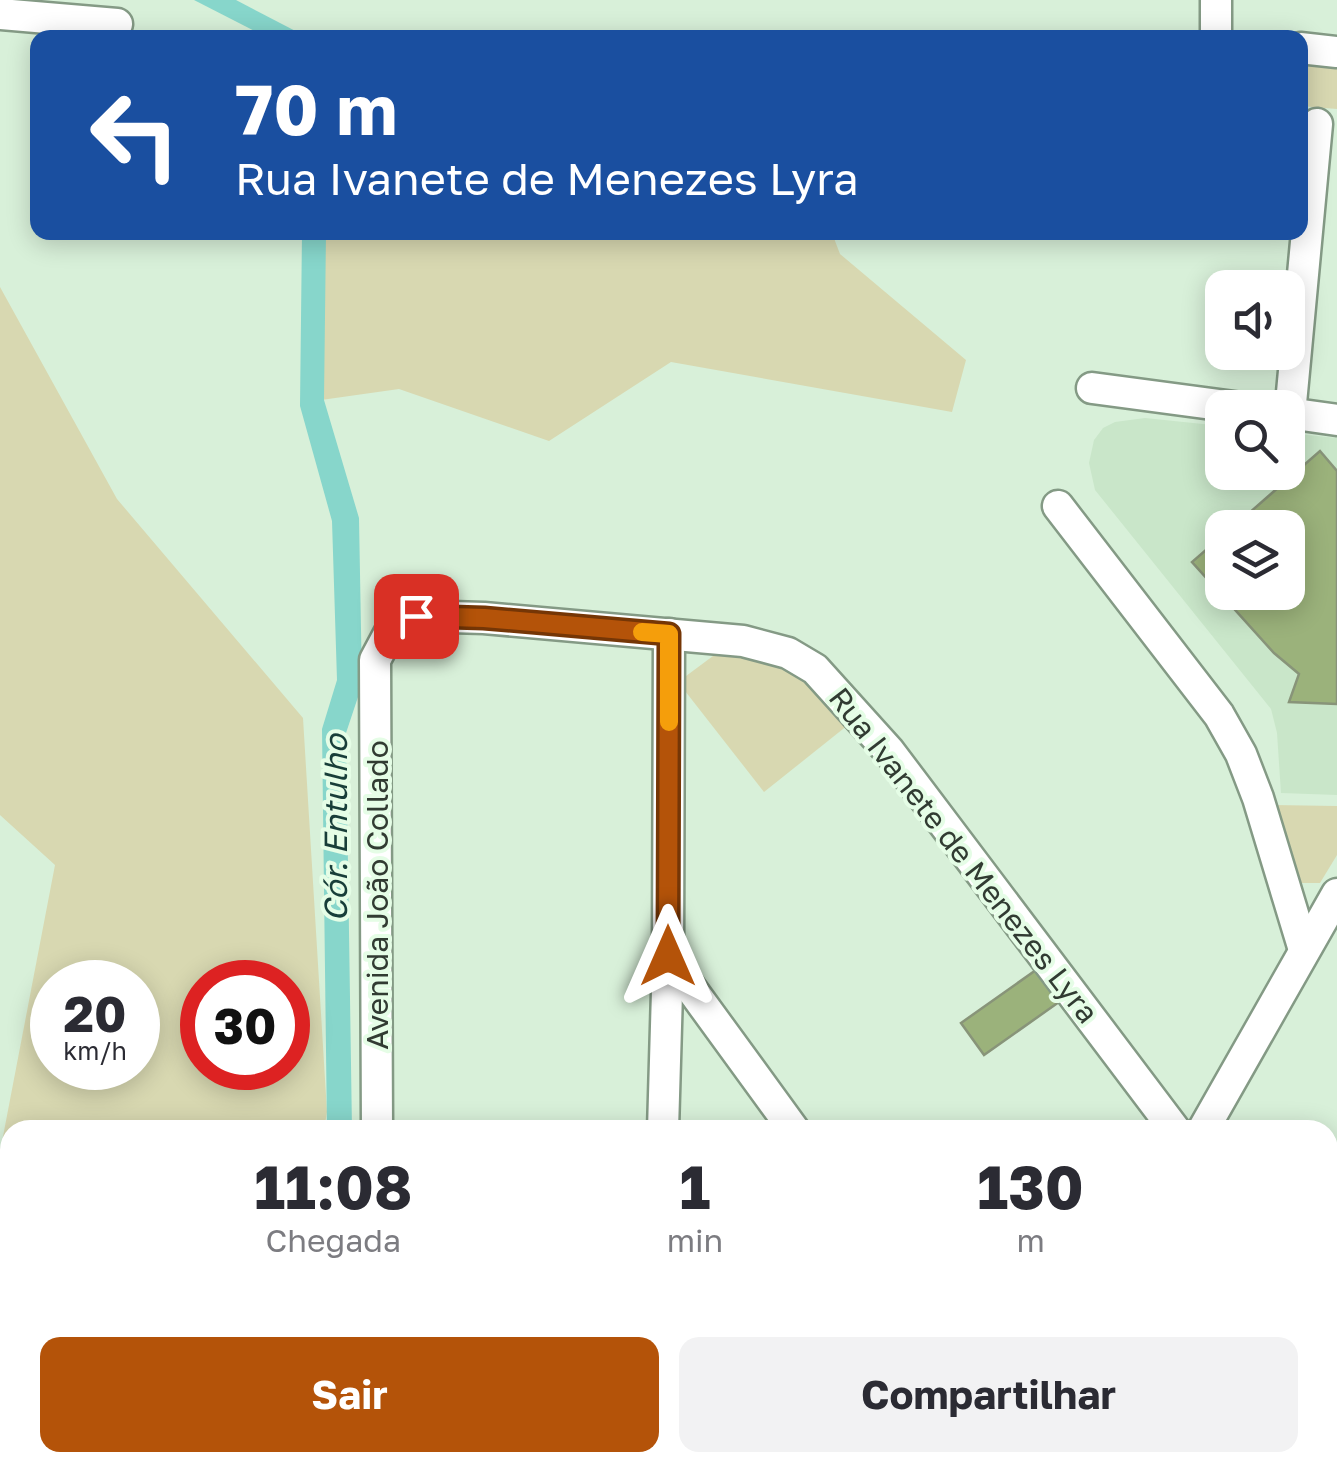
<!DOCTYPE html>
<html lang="pt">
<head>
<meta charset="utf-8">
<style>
  body { margin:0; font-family:"Golos Text",sans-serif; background:#f2f2f3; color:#2b2b33; height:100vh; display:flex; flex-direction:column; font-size:38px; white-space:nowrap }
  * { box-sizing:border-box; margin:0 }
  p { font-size:32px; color:#7c7c81 }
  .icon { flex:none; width:55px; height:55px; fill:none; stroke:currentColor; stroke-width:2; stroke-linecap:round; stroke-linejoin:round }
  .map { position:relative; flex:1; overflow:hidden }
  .details { position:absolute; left:0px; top:1120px; width:1338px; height:352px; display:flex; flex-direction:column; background:#fff; border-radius:30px 30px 0 0; box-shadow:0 5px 25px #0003 }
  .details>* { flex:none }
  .top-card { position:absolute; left:30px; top:30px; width:1278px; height:210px; border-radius:20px; box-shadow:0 5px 25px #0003; background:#1a4fa0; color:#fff; overflow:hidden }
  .buttons { position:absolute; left:1205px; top:270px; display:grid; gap:20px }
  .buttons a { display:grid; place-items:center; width:100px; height:100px; border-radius:20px; background:#fff; box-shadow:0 5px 25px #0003; font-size:50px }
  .speed { position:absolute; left:30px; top:960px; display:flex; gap:20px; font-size:50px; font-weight:700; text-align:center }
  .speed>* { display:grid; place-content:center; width:130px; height:130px; border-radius:50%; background:#fff; box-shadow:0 5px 25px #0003; line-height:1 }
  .speed small { font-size:25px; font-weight:400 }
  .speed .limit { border:15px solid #d22; background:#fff; color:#111 }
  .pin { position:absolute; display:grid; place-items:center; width:85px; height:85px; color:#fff; margin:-42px; border-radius:20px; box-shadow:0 5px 15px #0006 }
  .me { position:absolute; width:110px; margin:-55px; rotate:0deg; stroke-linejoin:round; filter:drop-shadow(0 0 8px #0008) }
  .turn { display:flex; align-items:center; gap:35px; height:210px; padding:0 40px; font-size:45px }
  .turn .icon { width:130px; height:130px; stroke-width:2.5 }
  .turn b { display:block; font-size:70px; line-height:85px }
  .eta { display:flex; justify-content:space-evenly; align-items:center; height:170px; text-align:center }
  .eta b { font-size:60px; font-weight:700; line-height:70px }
  .cta { display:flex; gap:20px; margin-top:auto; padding:20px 40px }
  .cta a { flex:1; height:115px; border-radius:20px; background:#b45309; color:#fff; font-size:40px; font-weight:700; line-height:115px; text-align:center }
  .cta a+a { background:#f2f2f3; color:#2b2b33 }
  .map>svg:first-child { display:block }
  .built { fill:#c9e6c9; fill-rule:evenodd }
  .green { fill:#d8d8b1; fill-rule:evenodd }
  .water { fill:#87d6cb }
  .building { fill:#9bb27b; stroke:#889479; stroke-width:2.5 }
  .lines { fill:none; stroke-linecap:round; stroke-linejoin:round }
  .street-casing { stroke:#849a85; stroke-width:35 }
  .street { stroke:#fff; stroke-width:30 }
  .route-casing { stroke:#753606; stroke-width:25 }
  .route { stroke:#b45309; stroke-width:18 }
  .slow { stroke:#f59e0b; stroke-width:18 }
  .labels { text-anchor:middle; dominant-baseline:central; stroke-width:8; stroke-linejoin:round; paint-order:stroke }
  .street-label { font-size:30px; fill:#313b32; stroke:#e5fde6 }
  .water-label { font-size:32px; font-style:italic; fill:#183e39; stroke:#e5fde6 }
</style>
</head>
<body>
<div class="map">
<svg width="1337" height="1471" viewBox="0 0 1337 1471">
  <rect width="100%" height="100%" fill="#d8f0d9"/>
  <!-- built -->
  <path class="built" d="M 1145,418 L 1222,426 L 1222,472 L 1288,472 L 1288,433 L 1337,438 L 1337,795 L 1281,793 L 1277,733 L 1271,709 L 1095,490 L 1089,463 L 1094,440 L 1103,428 L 1115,422 ZM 1222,528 L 1288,528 L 1288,592 L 1222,592 Z"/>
  <!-- green -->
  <g class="green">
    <path d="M 1300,60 L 1337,64 L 1337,109 L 1300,106 Z"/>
    <path d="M 309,233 L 832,233 L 840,254 L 966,360 L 952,412 L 671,362 L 549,441 L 399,389 L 307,402 Z"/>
    <path d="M 0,287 L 117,499 L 303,718 L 327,1112 L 324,1130 L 10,1130 L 10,1462 L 33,1463 L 34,1471 L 0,1471 L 0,1152 L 55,865 L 0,815 ZM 138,982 L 138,1068 L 52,1068 L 52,982 ZM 288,982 L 288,1068 L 202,1068 L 202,982 Z"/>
    <path d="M 760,645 L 788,653 L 848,725 L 764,792 L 678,682 L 713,656 Z"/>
    <path d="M 1273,805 L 1337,806 L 1337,855 L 1320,883 L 1301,883 Z"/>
  </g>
  <!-- water -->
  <g class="water">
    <path d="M 194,0 L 236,0 L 307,37 L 266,37 Z"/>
    <path d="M 302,233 L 326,233 L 324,400 L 359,518 L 362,685 L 346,733 L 352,1130 L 327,1130 L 322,729 L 337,680 L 332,521 L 300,406 Z"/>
  </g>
  <!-- building -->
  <g class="building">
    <path d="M 1320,451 L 1337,471 L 1337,704 L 1289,702 L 1299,674 L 1274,653 L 1192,562 L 1222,536 L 1222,592 L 1288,592 L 1288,528 L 1232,528 Z"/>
    <path d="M 1036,970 L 1059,1002 L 984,1055 L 961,1023 Z"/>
    <path d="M 544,1462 L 631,1462 L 631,1467 L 544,1468 Z"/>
  </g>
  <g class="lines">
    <defs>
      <g id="street">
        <path d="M 0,14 L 117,24"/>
        <path d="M 1216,38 L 1216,0"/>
        <path d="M 1300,48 L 1337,52"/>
        <path d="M 1092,388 L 1242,408"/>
        <path d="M 1288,413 L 1337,420"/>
        <path d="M 1290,414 L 1317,124"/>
        <path d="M 1058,506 L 1219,715 L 1241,754 L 1258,798 L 1304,950"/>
        <path d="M 668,957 L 794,1130"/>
        <path d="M 377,1130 L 375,660 L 391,630 L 417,616 L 484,618 L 743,641 L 788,653 L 815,669 L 889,751 L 1175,1130"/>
        <path d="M 663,1130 L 668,957 L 669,634"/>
        <path d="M 1203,1130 L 1337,894"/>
        <path d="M 1328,1245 L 1337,1241"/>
        <path d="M 1328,1346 L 1337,1360"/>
        <path d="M 382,1462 L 383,1471"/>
        <path d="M 682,1462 L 688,1471"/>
        <path d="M 1038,1462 L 1044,1471"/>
        <path d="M 660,1471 L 660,1462"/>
      </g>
    </defs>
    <!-- street casing -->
    <use href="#street" class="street-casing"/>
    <!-- street -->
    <use href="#street" class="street"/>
  </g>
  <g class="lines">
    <defs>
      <path id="route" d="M 416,616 L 484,618 L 669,634 L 668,956"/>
    </defs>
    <!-- route casing -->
    <use href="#route" class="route-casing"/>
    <!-- route -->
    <use href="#route" class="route"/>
    <!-- slow -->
    <path class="slow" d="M 642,632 L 669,634 L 669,722"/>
  </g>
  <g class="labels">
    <!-- street labels -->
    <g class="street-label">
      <text transform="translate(964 855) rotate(52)">Rua Ivanete de Menezes Lyra</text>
      <text transform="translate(377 895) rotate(-90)">Avenida João Collado</text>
    </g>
    <!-- water labels -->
    <g class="water-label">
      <text transform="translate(335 828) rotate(-90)">Cór. Entulho</text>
    </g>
  </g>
</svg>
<div class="buttons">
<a><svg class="icon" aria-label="sound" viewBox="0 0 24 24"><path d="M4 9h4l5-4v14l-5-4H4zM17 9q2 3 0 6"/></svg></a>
<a><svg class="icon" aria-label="search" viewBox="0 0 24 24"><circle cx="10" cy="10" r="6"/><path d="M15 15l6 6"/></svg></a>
<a><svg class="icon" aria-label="layers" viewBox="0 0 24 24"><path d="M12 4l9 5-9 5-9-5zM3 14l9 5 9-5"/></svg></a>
</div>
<div class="speed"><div>20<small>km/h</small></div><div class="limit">30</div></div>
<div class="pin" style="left:416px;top:616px;background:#d93025"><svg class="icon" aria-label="arrive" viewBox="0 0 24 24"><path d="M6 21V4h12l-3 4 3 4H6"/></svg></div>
<svg class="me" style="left:668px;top:956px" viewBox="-20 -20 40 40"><path d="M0-17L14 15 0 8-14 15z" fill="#b45309" stroke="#fff" stroke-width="4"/></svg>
<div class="top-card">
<div class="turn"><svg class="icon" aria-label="left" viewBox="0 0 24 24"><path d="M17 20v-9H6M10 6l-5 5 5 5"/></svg><div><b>70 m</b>Rua Ivanete de Menezes Lyra</div></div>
</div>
<section class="details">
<div class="eta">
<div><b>11:08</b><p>Chegada</p></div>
<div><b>1</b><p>min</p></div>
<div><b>130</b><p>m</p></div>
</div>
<div class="cta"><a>Sair</a><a>Compartilhar</a></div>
</section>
</div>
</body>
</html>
